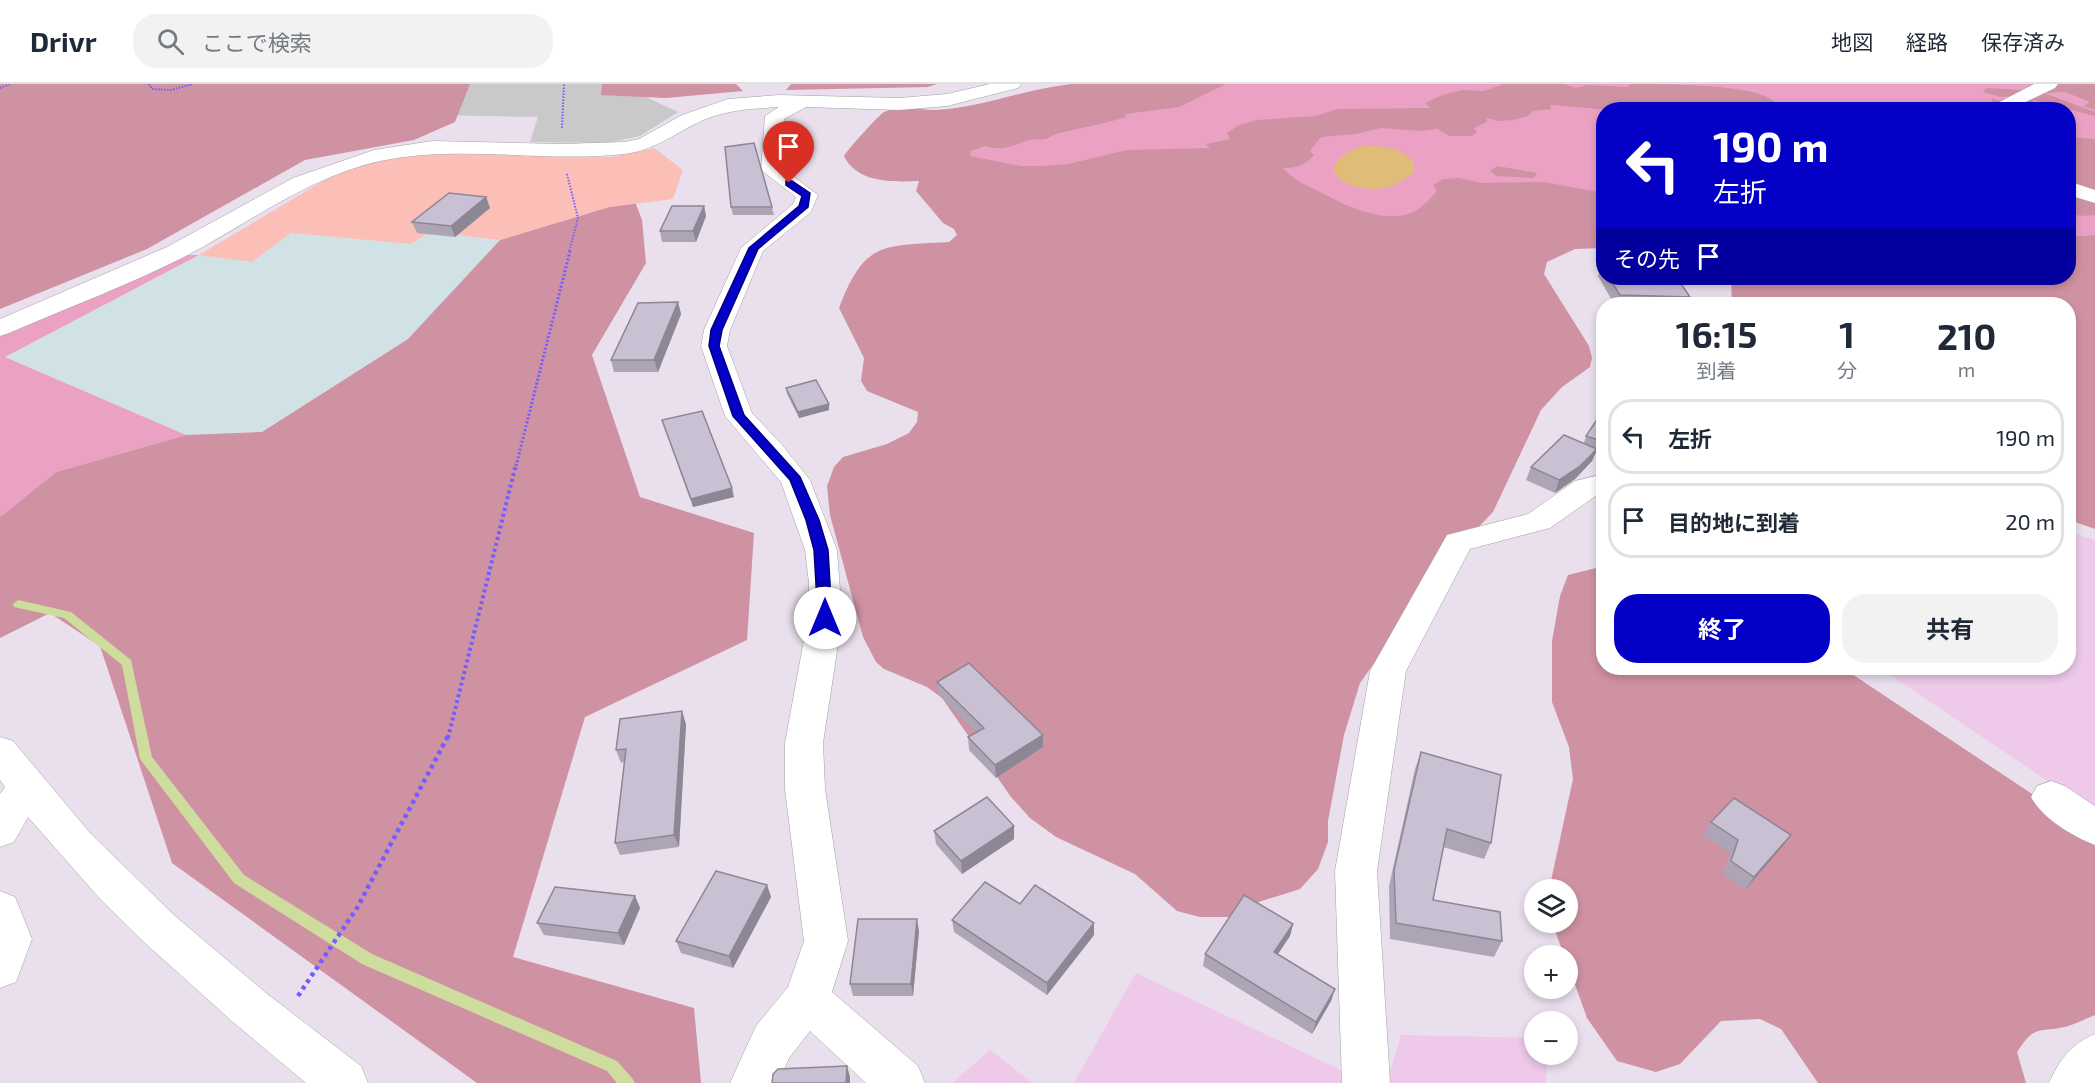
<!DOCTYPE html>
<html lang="ja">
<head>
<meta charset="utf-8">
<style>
  body { margin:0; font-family:"Exo 2","Noto Sans JP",sans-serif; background:#f2f2f3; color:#1f2937; height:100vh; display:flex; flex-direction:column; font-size:22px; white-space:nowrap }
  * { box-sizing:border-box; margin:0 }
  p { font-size:20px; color:#747a83 }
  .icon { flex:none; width:33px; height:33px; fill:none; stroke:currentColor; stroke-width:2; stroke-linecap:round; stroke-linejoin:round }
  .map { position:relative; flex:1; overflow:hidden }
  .details { position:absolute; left:1596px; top:213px; width:480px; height:378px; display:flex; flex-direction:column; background:#fff; border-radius:24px; box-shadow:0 3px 9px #0003 }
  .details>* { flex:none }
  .top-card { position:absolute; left:1596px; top:18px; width:480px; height:183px; border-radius:24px; box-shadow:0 3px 9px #0003; background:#0400c5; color:#fff; overflow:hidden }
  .buttons { position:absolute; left:1524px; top:795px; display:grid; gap:12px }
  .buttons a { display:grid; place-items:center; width:54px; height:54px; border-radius:50%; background:#fff; box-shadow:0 3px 9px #0003; font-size:30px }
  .pin { position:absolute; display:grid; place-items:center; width:51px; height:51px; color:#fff; margin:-62px -26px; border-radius:50% 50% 50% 0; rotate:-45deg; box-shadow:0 0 6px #0007 }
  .pin .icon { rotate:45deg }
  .me { position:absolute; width:66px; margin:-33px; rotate:0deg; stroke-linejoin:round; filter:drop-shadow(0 0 4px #0008) }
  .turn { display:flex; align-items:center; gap:21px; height:126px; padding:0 18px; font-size:27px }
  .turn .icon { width:78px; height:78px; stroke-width:2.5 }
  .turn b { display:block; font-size:42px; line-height:51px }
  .then { display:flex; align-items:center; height:57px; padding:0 18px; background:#0003; gap:12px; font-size:22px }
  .eta { display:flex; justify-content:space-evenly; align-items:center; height:102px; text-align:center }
  .eta b { font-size:36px; font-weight:700; line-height:42px }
  .cta { display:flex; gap:12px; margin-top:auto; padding:12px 18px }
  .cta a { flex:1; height:69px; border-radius:24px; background:#0400c5; color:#fff; font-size:24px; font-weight:700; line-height:69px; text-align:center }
  .cta a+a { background:#f2f2f3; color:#1f2937 }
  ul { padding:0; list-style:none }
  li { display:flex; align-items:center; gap:18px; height:75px; margin:0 12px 9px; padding:0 6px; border:3px solid #e0e1e3; border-radius:24px }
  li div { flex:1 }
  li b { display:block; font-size:22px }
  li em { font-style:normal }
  header { display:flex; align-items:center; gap:36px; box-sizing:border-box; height:84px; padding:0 30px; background:#fff; border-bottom:2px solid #e0e1e3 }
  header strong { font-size:28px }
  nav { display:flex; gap:33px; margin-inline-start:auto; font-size:21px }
  .search { width:420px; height:54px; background:#f2f2f3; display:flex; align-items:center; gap:15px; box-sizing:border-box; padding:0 21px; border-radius:24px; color:#747a83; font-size:22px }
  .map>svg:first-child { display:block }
  .industrial { fill:#d1e2e7 }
  .religious { fill:#c9c9c9 }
  .farmland { fill:#eec9ea }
  .grass { fill:#eba1c4 }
  .forest { fill:#cf92a2 }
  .park { fill:#fbbfb8 }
  .pitch { fill:#e1bb78 }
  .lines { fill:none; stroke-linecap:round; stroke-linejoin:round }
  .stream { fill:#cedd9d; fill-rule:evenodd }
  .minor-casing { stroke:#a2a2a2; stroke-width:1 }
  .path-far3 { stroke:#725eff; stroke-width:2; stroke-dasharray:1.5 1.5; stroke-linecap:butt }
  .path-far2 { stroke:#725eff; stroke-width:3; stroke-dasharray:2 2; stroke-linecap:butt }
  .path-far1 { stroke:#725eff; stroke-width:4; stroke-dasharray:3 3; stroke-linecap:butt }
  .path { stroke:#725eff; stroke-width:4.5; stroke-dasharray:4 4; stroke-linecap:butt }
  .minor { fill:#fff; fill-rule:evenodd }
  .wall { fill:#ada5b6 }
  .shaded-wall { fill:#8d8694 }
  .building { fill:#c9c0d4; stroke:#8d8694; stroke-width:1.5 }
  .route { fill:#0400c5; stroke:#030080; stroke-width:1.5 }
</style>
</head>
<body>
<header>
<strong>Drivr</strong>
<div class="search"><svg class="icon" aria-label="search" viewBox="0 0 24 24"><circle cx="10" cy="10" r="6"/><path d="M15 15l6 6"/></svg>ここで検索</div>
<nav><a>地図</a><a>経路</a><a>保存済み</a></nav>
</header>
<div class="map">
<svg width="2095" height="999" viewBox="0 0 2095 999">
  <rect width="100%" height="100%" fill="#e9dfed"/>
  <!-- industrial -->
  <path class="industrial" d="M 429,148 L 500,156 L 408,255 L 262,348 L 186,351 L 5,273 L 199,171 L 252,178 L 291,149 L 411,160 Z"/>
  <!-- religious -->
  <path class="religious" d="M 423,0 L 632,0 L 633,7 L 678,28 L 640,52 L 608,59 L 530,58 L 538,33 L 434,31 Z"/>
  <!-- farmland -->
  <g class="farmland">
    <path d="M 2069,448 L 2095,456 L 2095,729 L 1880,584 L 2068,584 Z"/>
    <path d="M 1136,889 L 1368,999 L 1074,999 Z"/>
    <path d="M 1401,951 L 1534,954 L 1534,970 L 1547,971 L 1546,999 L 1387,999 Z"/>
    <path d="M 990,966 L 1033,999 L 952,999 Z"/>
  </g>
  <!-- grass -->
  <g class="grass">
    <path d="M 1156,0 L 2095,0 L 2095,212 L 2068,194 L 2068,26 L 1604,26 L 1603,144 L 1010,141 L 936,52 Z"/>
    <path d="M 185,171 L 199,171 L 5,273 L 186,351 L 56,388 L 0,433 L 0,250 Z"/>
  </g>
  <!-- forest -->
  <g class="forest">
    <path d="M 0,0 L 470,0 L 455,38 L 414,56 L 305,76 L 147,165 L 0,225 Z"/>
    <path d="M 602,0 L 736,0 L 743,7 L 666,14 L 601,11 Z"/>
    <path d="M 791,0 L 937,0 L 928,3 L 786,6 Z"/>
    <path d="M 1071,0 L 1226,0 L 1179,23 L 1125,30 L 1126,33 C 1104,40 1080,44 1056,50 C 1052,51 1051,53 1048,54 C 1042,57 1036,54 1029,56 C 1014,61 1002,68 985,62 L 971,67 L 970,72 L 1021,82 L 1042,82 L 1068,80 L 1127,66 L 1210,64 L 1206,60 L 1230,55 L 1227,49 L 1239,41 L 1257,36 L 1316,32 L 1337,25 L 1430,24 L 1425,19 L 1442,11 L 1462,6 L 1484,7 L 1504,0 L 1564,0 L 1576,4 L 1588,1 L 1627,3 L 1631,0 C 1661,0 1757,0 1773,17 L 1777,18 C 1793,19 1820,26 1833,24 C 1848,22 1885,19 1898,25 L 1609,26 L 1550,21 L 1551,25 L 1533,27 L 1528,32 L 1513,36 L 1498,37 L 1487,34 L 1487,38 L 1474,44 L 1477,48 L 1472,52 L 1450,52 L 1437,45 L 1420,47 L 1381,44 L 1356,50 L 1321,53 L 1310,67 L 1314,71 C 1305,82 1296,84 1283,84 C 1293,96 1308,102 1322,109 C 1347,123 1393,144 1420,124 C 1426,119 1432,113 1437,107 L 1433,101 L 1443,95 L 1459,94 L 1482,99 L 1544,98 L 1603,109 L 1603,164 L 1575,165 L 1547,178 L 1544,190 L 1589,262 L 1592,274 L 1590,283 L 1562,303 L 1541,326 L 1493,428 L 1447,476 L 1360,599 L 1344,651 L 1328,737 L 1328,758 L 1318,785 L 1300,805 L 1249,821 L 1236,833 L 1200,833 L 1177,827 L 1135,790 L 1056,753 L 1030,734 L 1011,713 L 942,614 L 927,603 L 884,585 L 876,578 L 863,553 L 830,431 L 827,402 L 834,383 L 843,373 L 887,360 L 909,349 L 917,338 L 918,328 L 867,307 L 861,297 L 864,274 L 839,224 C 865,157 881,162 949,158 L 957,151 L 954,145 L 943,139 L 916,107 L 919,97 C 892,98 857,99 844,72 C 848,65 878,32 884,28 C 900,21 919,26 935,26 C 981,24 1025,5 1071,0 Z"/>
    <path d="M 2032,0 L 2095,0 L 2095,26 L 2084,22 L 2090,18 L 2065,8 L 2044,9 L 2095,28 L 2095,32 L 2029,15 L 2043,23 L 2036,25 L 1995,25 L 1991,22 L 1994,21 L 1991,14 L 2008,20 L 2014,12 L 2000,13 L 1983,8 L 1986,4 L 2023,6 Z"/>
    <path d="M 2069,53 L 2095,55 L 2095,131 L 2080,132 L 2069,128 Z"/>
    <path d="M 1497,82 L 1537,89 L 1534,94 L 1496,92 L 1490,87 Z"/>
    <path d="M 634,115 L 642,136 L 646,179 L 592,271 L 640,413 L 754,449 L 747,556 L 585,633 L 513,873 L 694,924 L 701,999 L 477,999 L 172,779 L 100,562 L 50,529 L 0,554 L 0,433 L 56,388 L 186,351 L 262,348 L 408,255 L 500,156 Z"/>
    <path d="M 2095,151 L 2095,445 L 2069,436 L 2068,220 L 1732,220 L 1731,194 L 2068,194 L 2069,153 Z"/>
    <path d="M 1596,484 L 1603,485 L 1604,584 L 1843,584 L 2095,752 L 2095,931 C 2085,935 2074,941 2064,943 C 2036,949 2035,941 2017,968 L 2026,999 L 1818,999 L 1781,945 L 1760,935 L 1721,937 L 1680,980 L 1656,988 L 1617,977 L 1587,934 L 1568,881 L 1568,872 L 1564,871 L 1552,839 L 1568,838 L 1568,806 L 1549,806 L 1573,695 L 1569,663 L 1552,618 L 1552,557 L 1560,512 L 1568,491 Z"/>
  </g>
  <!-- park -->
  <path class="park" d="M 654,64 L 683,86 L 673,115 L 610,123 L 500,156 L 429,148 L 411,160 L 291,149 L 252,178 L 199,171 L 343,85 L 395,73 L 465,69 L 612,73 Z"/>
  <!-- pitch -->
  <path class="pitch" d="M 1364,62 C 1383,62 1401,64 1414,78 L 1414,88 C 1407,93 1399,100 1389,103 C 1374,108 1338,104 1333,85 C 1339,72 1350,66 1364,62 Z"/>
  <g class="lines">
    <!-- stream -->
    <path class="stream" d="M 18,516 L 71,528 L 131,576 L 152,673 L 244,791 L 372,870 L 617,977 L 632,994 L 635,999 L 617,999 L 607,987 L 362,880 L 234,799 L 140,675 L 122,581 L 64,534 L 14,523 L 13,520 Z"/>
    <defs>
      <g id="minor">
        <path d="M 990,0 L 1021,0 L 1018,4 L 947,22 L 899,26 L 806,23 L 784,35 L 782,84 L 818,111 L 811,128 L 763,167 L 730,246 L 727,262 L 752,329 L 782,361 L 810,396 L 837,466 L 842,534 L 823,659 L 825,705 L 848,857 L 832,908 L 918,982 L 925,999 L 866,999 L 810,947 L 789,974 L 778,999 L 730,999 L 756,942 L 788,903 L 804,857 L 785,705 L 785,659 L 808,534 L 809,499 L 805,466 L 781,398 L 725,332 L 701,262 L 704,246 L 741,164 L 793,120 L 796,113 L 761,86 L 765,32 L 779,23 C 749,25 722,26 695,40 C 671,52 652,67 624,70 C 543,79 460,60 380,77 C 308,93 248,140 184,173 C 128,201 67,224 9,249 L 0,252 L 0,235 L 167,163 L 293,94 L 374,66 L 432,57 L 561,60 L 625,58 L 639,55 L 682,31 L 728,15 L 779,11 L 899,14 L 947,10 Z"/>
        <path d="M 2034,0 L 2058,0 L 2055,4 L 2009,26 L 1984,26 Z"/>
        <path d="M 2068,97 L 2095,106 L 2095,119 L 2068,111 Z"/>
        <path d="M 1604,390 L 1604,409 L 1597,411 L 1550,444 L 1470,465 L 1406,587 L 1377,787 L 1390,999 L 1342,999 L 1335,787 L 1370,587 L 1447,451 L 1528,430 L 1575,397 Z"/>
        <path d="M 0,653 L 13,657 L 90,749 L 175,832 L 266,909 L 361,982 L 368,999 L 306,999 L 234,939 L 145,859 L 102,817 L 28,733 L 14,758 L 0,763 L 0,710 L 5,703 L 0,696 Z"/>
        <path d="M 2051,697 L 2065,702 L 2095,722 L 2095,761 C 2073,753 2042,734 2031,713 L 2037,702 Z"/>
        <path d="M 0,807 L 15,813 L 32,855 L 16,898 L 0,904 Z"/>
        <path d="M 2095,950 L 2095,999 L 2049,999 C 2059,976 2072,959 2095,950 Z"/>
      </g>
    </defs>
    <!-- minor casing -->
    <use href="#minor" class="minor-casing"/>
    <!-- path-far3 -->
    <g class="path-far3">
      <path d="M 149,0 L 152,5 L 171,6 L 193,0"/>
      <path d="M 0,4 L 10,0"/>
      <path d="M 562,44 L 564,0"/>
      <path d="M 567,90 L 578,134 L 569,168"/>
    </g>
    <!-- path-far2 -->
    <path class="path-far2" d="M 516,382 L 570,167"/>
    <!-- path-far1 -->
    <path class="path-far1" d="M 448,654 L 516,380"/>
    <!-- path -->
    <path class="path" d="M 298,912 L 357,824 L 448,652"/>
    <!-- minor -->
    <use href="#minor" class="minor"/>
  </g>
  <!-- wall -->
  <g class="wall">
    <path d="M 486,113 L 490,124 L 455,153 L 417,149 L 412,138 Z"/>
    <path d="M 704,122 L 706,132 L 696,158 L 662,158 L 660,147 Z"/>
    <path d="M 731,123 L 772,123 L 774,131 L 733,131 Z"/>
    <path d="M 1602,181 L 1604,181 L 1604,194 L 1677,194 L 1690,213 L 1687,220 L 1614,220 L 1598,192 Z"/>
    <path d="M 678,218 L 681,230 L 658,288 L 614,288 L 611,276 Z"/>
    <path d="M 1604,276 L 1604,292 L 1598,289 L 1602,277 Z"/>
    <path d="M 786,304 L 829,326 L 799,334 L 787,310 Z"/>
    <path d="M 1604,325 L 1604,373 L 1595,370 L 1592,377 L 1575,395 L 1555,409 L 1526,396 L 1531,383 L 1584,359 L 1586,352 Z"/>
    <path d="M 662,336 L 734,413 L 693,423 Z"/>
    <path d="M 937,598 L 1043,651 L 1043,663 L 996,694 L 969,666 L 968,653 L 976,648 L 938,610 Z"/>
    <path d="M 686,640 L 679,763 L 620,771 L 615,759 L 624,678 L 621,679 L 616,666 Z"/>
    <path d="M 1421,668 L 1491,759 L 1484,775 L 1443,763 L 1433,816 L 1502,857 L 1494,873 L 1390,855 L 1389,802 L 1415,685 Z"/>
    <path d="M 1711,738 L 1782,763 L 1745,806 L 1723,790 L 1730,769 L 1703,751 Z"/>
    <path d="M 1014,742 L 1014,755 L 962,790 L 936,760 L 934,747 Z"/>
    <path d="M 767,801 L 771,813 L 733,884 L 681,869 L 676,857 Z"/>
    <path d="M 635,812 L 640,824 L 624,861 L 544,851 L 537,839 Z"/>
    <path d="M 1020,820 L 1094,839 L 1094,851 L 1047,911 L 954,848 L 952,836 Z"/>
    <path d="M 1293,840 L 1290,852 L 1278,870 L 1335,905 L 1331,917 L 1312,950 L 1203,882 L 1205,870 Z"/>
    <path d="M 919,847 L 913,912 L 853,912 L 850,900 Z"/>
  </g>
  <!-- shaded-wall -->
  <g class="shaded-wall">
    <path d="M 486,113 L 490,124 L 455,153 L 451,142 Z"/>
    <path d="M 704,122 L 706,132 L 696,158 L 693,147 Z"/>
    <path d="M 678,218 L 681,230 L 658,288 L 654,276 Z"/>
    <path d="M 829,320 L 829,326 L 799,334 L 798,328 Z"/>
    <path d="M 1597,365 L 1592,377 L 1575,395 L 1555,409 L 1559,396 Z"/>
    <path d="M 732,404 L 734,413 L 693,423 L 691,415 Z"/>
    <path d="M 682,627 L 686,640 L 679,763 L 674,751 Z"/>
    <path d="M 1043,651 L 1043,663 L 996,694 L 995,681 Z"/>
    <path d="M 1014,742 L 1014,755 L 962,790 L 961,777 Z"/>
    <path d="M 1791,751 L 1782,763 L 1745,806 L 1754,793 Z"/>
    <path d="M 767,801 L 771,813 L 733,884 L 729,872 Z"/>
    <path d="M 635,812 L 640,824 L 624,861 L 618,849 Z"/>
    <path d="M 917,835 L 919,847 L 913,912 L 911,900 Z"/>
    <path d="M 1094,839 L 1094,851 L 1047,911 L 1047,899 Z"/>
    <path d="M 1293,840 L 1290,852 L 1271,880 L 1274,868 Z"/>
    <path d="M 1335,905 L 1331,917 L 1312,950 L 1316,938 Z"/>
    <path d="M 847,982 L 850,993 L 850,999 L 846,999 Z"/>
  </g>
  <!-- building -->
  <g class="building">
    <path d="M 754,59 L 772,123 L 731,123 L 725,63 Z"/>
    <path d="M 449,109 L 486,113 L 451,142 L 412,138 Z"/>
    <path d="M 672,122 L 704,122 L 693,147 L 660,147 Z"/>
    <path d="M 1609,194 L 1677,194 L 1690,213 L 1620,211 Z"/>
    <path d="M 678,218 L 654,276 L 611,276 L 638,219 Z"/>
    <path d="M 816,296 L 829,320 L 798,328 L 786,304 Z"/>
    <path d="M 1604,325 L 1604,358 L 1586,352 Z"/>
    <path d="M 702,327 L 732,404 L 691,415 L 662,336 Z"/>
    <path d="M 1564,351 L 1597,365 L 1580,382 L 1559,396 L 1531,383 Z"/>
    <path d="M 969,579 L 1043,651 L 995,681 L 968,653 L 984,644 L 937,598 Z"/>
    <path d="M 682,627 L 674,751 L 615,759 L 626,665 L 616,666 L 620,635 Z"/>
    <path d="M 1421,668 L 1501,691 L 1491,759 L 1447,745 L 1433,816 L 1500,828 L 1502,857 L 1396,839 L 1394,786 Z"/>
    <path d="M 987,713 L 1014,742 L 961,777 L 934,747 Z"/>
    <path d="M 1734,714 L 1791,751 L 1754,793 L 1731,777 L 1738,756 L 1711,738 Z"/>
    <path d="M 716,787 L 767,801 L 729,872 L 676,857 Z"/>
    <path d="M 985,798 L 1020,820 L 1035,801 L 1094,839 L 1047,899 L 952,836 Z"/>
    <path d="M 555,803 L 635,812 L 618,849 L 537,839 Z"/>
    <path d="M 1244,811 L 1293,840 L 1274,868 L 1335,905 L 1316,938 L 1205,870 Z"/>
    <path d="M 858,835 L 917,835 L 911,900 L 850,900 Z"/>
    <path d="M 847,982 L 846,999 L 772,999 L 773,990 L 778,985 Z"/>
  </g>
  <!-- route -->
  <path class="route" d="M 786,97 L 792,97 L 810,109 L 808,123 L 758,165 L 722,246 L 719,262 L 744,331 L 800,393 L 819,436 L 828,466 L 832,534 L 825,538 L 818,534 L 814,466 L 806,436 L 790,396 L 733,332 L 709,262 L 711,246 L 749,164 L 799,122 L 802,112 L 786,101 Z"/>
</svg>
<div class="buttons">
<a><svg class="icon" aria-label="layers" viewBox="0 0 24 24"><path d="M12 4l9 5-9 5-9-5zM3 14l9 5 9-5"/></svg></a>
<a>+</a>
<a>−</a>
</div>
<div class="pin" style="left:789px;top:99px;background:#d93025"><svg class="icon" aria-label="arrive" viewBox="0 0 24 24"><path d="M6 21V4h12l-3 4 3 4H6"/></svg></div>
<svg class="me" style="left:825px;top:534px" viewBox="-20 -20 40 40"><circle r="19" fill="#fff"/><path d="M0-13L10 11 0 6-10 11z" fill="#0400c5"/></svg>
<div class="top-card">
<div class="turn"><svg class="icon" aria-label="left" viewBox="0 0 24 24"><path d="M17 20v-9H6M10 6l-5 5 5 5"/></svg><div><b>190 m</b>左折</div></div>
<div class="then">その先<svg class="icon" aria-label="arrive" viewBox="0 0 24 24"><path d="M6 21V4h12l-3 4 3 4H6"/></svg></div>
</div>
<section class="details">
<div class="eta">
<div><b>16:15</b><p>到着</p></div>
<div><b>1</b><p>分</p></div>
<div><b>210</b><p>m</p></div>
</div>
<ul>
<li><svg class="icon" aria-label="left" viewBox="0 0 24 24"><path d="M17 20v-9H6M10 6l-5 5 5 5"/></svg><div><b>左折</b></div><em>190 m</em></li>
<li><svg class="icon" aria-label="arrive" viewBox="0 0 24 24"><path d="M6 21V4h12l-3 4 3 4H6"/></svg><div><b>目的地に到着</b></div><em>20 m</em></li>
</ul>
<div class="cta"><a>終了</a><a>共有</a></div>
</section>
</div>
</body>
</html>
